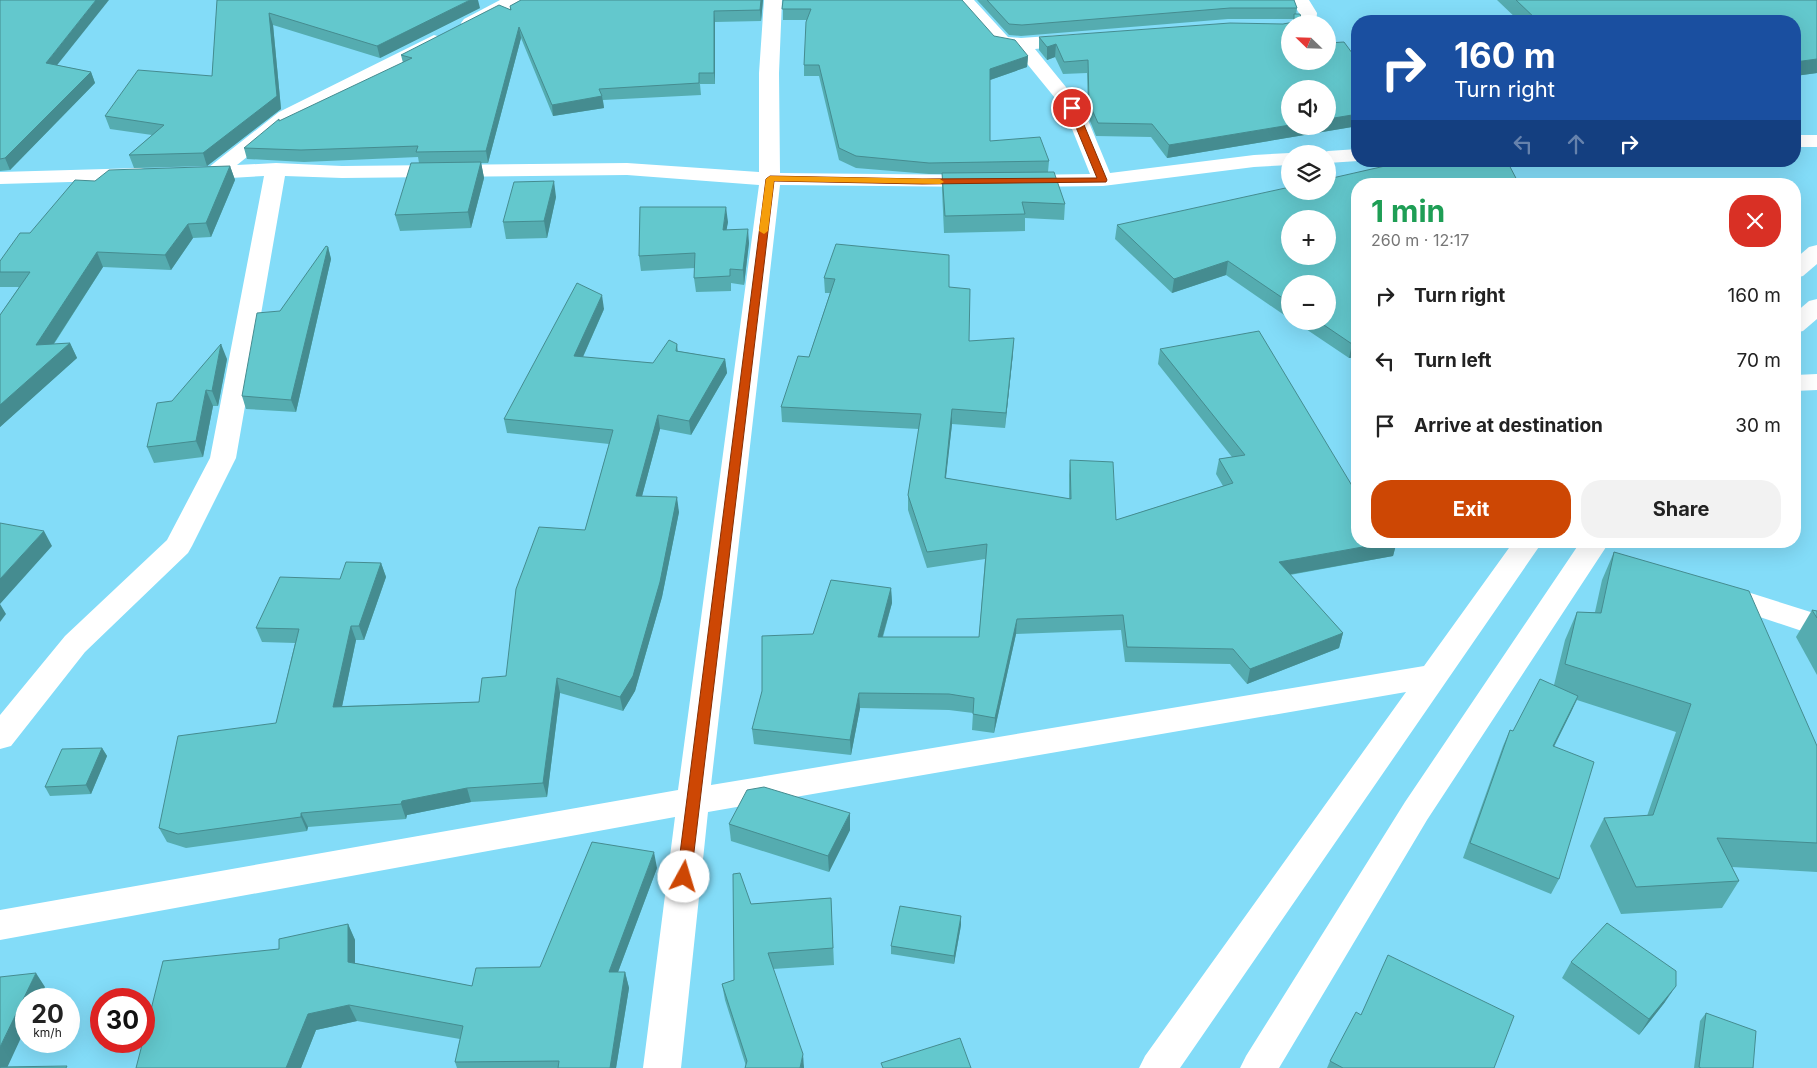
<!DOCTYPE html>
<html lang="en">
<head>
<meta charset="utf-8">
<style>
  body { margin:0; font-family:Inter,sans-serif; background:#f2f2f2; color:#222; height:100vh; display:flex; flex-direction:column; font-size:19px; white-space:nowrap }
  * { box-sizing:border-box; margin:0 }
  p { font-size:16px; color:#767676 }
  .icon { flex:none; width:28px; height:28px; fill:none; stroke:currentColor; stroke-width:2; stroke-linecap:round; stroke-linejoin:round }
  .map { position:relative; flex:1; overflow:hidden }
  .details { position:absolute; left:1351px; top:178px; width:450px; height:370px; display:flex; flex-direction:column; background:#fff; border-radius:20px; box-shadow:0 5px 20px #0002 }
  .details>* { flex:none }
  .guide { position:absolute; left:1351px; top:15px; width:450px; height:152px; border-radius:20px; box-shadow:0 5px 20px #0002; background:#1a4fa0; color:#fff; overflow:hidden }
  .needle { width:32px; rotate:293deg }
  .buttons { position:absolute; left:1281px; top:15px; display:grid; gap:10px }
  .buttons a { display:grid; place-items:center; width:55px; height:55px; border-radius:50%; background:#fff; box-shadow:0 5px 20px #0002; font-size:25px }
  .speed { position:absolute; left:15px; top:988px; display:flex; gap:10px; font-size:25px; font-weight:700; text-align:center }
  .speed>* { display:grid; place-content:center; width:65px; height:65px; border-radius:50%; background:#fff; box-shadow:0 5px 20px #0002; line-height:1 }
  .speed small { font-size:12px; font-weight:400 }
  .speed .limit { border:8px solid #d22; background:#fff; color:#111 }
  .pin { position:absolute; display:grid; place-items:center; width:42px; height:42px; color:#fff; margin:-21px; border:2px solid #fff; border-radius:50%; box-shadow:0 1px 5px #0007 }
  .me { position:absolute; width:55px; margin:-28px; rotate:6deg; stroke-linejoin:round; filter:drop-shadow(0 0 4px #0008) }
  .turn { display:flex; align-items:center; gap:18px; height:105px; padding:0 20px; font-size:22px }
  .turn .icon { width:65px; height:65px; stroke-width:2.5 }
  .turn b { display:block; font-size:35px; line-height:42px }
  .lanes { display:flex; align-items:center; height:48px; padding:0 20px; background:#0003; justify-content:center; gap:25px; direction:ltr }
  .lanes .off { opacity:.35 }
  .round { display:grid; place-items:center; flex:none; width:52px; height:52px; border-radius:20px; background:#f2f2f2 }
  .summary { display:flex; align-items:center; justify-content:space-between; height:85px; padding:0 20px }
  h1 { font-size:30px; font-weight:700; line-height:38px; color:#1e9e55 }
  .cta { display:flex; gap:10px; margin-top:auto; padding:10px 20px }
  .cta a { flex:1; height:58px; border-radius:20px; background:#cd4704; color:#fff; font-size:20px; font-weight:700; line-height:58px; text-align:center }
  .cta a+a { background:#f2f2f2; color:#222 }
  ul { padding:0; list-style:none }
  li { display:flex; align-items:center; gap:15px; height:65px; padding:0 20px }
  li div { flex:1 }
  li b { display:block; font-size:19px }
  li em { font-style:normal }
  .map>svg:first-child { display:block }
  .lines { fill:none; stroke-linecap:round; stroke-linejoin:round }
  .minor { fill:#fff; fill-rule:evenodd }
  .wall { fill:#55acb0 }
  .shaded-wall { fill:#458c90 }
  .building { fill:#63c8cd; stroke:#458c90; fill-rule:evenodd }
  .route { fill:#cd4704; stroke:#852e03 }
  .slow { fill:#f59e0b }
</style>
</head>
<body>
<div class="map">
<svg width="1817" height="1068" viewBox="0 0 1817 1068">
  <rect width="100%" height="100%" fill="#83dcf8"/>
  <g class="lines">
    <!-- minor -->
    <g class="minor">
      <path d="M 500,0 L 523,0 L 520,4 L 476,27 L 470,28 L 464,27 L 461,23 L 464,19 Z"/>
      <path d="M 764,0 L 782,0 L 779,73 L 780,173 L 980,175 L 987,177 L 991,181 L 987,185 L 980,187 L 780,185 L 711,785 L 1424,666 L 1514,541 L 1543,541 L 1180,1068 L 1139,1068 L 1145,1056 L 1406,692 L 708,812 L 681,1068 L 643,1068 L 675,817 L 0,940 L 0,910 L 678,790 L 759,185 L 627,175 L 342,178 L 285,176 L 236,458 L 192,546 L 188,553 L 85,652 L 11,746 L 0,749 L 0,715 L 65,636 L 167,540 L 210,458 L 264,176 L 196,180 L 189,178 L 185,174 L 189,170 L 209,167 L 279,112 L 434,35 L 441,37 L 443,41 L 441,45 L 293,120 L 237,165 L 276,163 L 342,166 L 627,163 L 759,172 L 759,73 Z"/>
      <path d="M 955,0 L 974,0 L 1008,37 L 1021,38 L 1077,34 L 1084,36 L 1086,40 L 1084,44 L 1035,49 L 1083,108 L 1110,173 L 1254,155 L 1290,153 L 1294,154 L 1290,154 L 1290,165 L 1254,167 L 1103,186 L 1021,187 L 1014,185 L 1010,181 L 1014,177 L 1021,175 L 1090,174 L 1064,109 L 1015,49 L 995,46 Z"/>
      <path d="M 1291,0 L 1309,0 L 1317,13 L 1316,24 L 1293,24 L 1298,19 L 1299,13 Z"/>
      <rect x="1795" y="135" width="22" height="12"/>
      <path d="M 1358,149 L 1358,161 L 1328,163 L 1328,154 L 1320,154 L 1328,151 Z"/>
      <path d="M 141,168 L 148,170 L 152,174 L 148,178 L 141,180 L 0,184 L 0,172 Z"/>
      <path d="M 1817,245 L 1817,264 L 1803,276 L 1795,278 L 1795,259 L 1809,247 Z"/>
      <path d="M 1817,299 L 1817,319 L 1803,331 L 1795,333 L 1795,313 L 1809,301 Z"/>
      <path d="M 1817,374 L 1817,390 L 1795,391 L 1795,375 Z"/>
      <path d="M 1581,541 L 1610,541 L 1427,820 L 1279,1068 L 1240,1068 L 1246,1056 L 1405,802 Z"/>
      <path d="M 1719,583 L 1817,614 L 1817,636 L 1709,600 L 1705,593 L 1709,586 Z"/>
    </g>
  </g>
  <!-- wall -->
  <g class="wall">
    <path d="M 0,0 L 57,65 L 91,72 L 95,83 L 10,170 L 0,171 Z"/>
    <path d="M 217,0 L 480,8 L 380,58 L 273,25 L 281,109 L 207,166 L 134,168 L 129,155 L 152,135 L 110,129 L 105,116 L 212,76 Z"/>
    <path d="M 521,0 L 763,0 L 761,21 L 715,22 L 715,84 L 700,84 L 701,95 L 603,100 L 604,108 L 553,116 L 521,38 L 488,163 L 481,163 L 484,178 L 471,228 L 400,231 L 395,215 L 419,163 L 418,157 L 304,162 L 247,159 L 244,148 L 403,63 L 401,55 L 510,9 L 510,6 Z"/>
    <path d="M 783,0 L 994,36 L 1028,56 L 1027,67 L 990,80 L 990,141 L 1049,161 L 1048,172 L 1065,204 L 1064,220 L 1025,218 L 1025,231 L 944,233 L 942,190 L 942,174 L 929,174 L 856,168 L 839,160 L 819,76 L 804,76 L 804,65 L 807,20 L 783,20 Z"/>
    <path d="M 977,0 L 1294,0 L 1297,8 L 1290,61 L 1358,61 L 1358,126 L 1167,158 L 1151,137 L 1096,136 L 1088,116 L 1087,73 L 1063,74 L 1055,57 L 1047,60 L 1039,50 L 1039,37 L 1283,24 L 1293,22 L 1293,19 L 1228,19 L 1021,36 L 1009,35 Z"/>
    <path d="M 1497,0 L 1817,0 L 1817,73 L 1795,76 L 1795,21 L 1519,21 Z"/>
    <path d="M 230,166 L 235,180 L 211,237 L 193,238 L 171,270 L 103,267 L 54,344 L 70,343 L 77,358 L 0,427 L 0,315 L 19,287 L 0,287 L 0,261 L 30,233 L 95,181 Z"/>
    <path d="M 1358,184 L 1358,357 L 1349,358 L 1294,321 L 1328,321 L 1290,284 L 1290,319 L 1226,275 L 1172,293 L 1115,239 L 1117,225 Z"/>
    <path d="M 556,197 L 547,238 L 506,239 L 503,222 Z"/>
    <path d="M 728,222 L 726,230 L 749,243 L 744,285 L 731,283 L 731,291 L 696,292 L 694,278 L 695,268 L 641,271 L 639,256 Z"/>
    <path d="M 328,247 L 331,259 L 296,412 L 246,409 L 242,396 L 280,311 Z"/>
    <path d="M 824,278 L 949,287 L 969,341 L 1013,353 L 1005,428 L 952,424 L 946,478 L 1069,499 L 1069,475 L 1070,460 L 1116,520 L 1223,486 L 1216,474 L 1219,459 L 1232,457 L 1158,364 L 1160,349 L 1354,489 L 1397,541 L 1393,556 L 1290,575 L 1343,633 L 1339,648 L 1247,684 L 1230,664 L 1125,662 L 1121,630 L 1016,634 L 994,733 L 972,730 L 973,713 L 949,710 L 860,708 L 851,755 L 754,744 L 752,729 L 813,634 L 891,588 L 892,603 L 883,637 L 979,637 L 985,559 L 927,568 L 908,510 L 908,495 L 919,429 L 782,422 L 781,407 L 809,357 L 830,293 L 825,293 Z"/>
    <path d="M 604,309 L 583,357 L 653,363 L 677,344 L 678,351 L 725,359 L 727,373 L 691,435 L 660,429 L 642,496 L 679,512 L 662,597 L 635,691 L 623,711 L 560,693 L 547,797 L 471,802 L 407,815 L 406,819 L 308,827 L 307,831 L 186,848 L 167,842 L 159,828 L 276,723 L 295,643 L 262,642 L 256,628 L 340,579 L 381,563 L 386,577 L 364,640 L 356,640 L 342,706 L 479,702 L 506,676 L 585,530 L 609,444 L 507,433 L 504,419 Z"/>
    <path d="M 227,359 L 218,406 L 213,406 L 203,457 L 154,463 L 147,447 L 172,401 Z"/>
    <path d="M 1614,552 L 1817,746 L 1817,872 L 1732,867 L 1739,881 L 1722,908 L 1621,914 L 1590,846 L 1604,818 L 1647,816 L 1676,732 L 1577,700 L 1554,747 L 1559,879 L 1551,894 L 1463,858 L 1503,746 L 1510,730 L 1513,731 L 1554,685 L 1565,640 L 1577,612 L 1595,612 L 1602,580 Z"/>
    <path d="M 1812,610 L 1817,611 L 1817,675 L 1796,637 Z"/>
    <path d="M 102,748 L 107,756 L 91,794 L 50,796 L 45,787 Z"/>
    <path d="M 729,824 L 850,830 L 829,872 L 731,841 Z"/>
    <path d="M 657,868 L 618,972 L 625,972 L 629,988 L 616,1068 L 457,1068 L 455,1062 L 460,1039 L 357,1021 L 316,1030 L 301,1068 L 136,1068 L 279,949 L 348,924 L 355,940 L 355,963 L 472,986 L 540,967 Z"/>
    <path d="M 831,898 L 834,965 L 773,969 L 746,1066 L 725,1000 L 722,984 L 734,980 L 751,904 Z"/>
    <path d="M 961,925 L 954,964 L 891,954 L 891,946 Z"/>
    <path d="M 1571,962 L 1665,1002 L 1639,1035 L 1562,978 Z"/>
    <path d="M 1706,1013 L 1753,1068 L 1694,1068 L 1700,1021 Z"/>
    <path d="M 1361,1015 L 1494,1068 L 1327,1068 L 1330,1061 Z"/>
  </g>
  <!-- shaded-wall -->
  <g class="shaded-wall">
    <path d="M 96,0 L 109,0 L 50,74 L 46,63 Z"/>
    <path d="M 470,0 L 478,0 L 480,8 L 380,58 L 377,46 Z"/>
    <path d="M 761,0 L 763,0 L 761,21 L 760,10 Z"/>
    <path d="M 714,11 L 715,22 L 715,84 L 714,73 Z"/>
    <path d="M 269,13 L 273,25 L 281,109 L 207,166 L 203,153 Z"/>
    <path d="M 519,27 L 521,38 L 488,163 L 486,151 Z"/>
    <path d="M 1056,44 L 1055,57 L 1047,60 L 1047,47 Z"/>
    <path d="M 1028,56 L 1027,67 L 990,80 L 990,69 Z"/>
    <path d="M 1817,59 L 1817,73 L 1795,76 L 1795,62 Z"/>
    <path d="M 91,72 L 95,83 L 10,170 L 5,158 Z"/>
    <path d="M 602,96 L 604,108 L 553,116 L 552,105 Z"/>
    <path d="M 1358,114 L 1358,126 L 1167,158 L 1169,145 L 1290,125 L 1290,126 L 1328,126 L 1328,119 Z"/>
    <path d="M 481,162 L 484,178 L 471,228 L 468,212 Z"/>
    <path d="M 230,166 L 235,180 L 211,237 L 206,223 Z"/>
    <path d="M 554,181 L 556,197 L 547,238 L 544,221 Z"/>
    <path d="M 726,207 L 728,222 L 724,244 L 723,230 Z"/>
    <path d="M 188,224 L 193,238 L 171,270 L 165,255 Z"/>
    <path d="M 748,229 L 749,243 L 744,285 L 743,270 Z"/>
    <path d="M 328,247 L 331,259 L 296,412 L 291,400 Z"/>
    <path d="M 97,252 L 103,267 L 43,360 L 36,345 Z"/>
    <path d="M 1228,261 L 1226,275 L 1172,293 L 1174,279 Z"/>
    <path d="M 602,295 L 604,309 L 577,370 L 574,356 Z"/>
    <path d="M 1014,338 L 1013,353 L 1005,428 L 1006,413 Z"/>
    <path d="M 70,343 L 77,358 L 0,427 L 0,405 Z"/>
    <path d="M 1358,343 L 1358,357 L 1349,358 L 1352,344 Z"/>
    <path d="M 221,344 L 227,359 L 218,406 L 212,391 Z"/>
    <path d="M 725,359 L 727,373 L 691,435 L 689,421 Z"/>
    <path d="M 206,390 L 213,406 L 203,457 L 196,441 Z"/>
    <path d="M 952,409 L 952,424 L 944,493 L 945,478 Z"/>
    <path d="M 658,415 L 660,429 L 638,511 L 636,496 Z"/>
    <path d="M 677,497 L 679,512 L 662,597 L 635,691 L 623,711 L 620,697 Z"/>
    <path d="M 44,531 L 52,546 L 0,604 L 6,614 L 0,622 L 0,579 Z"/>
    <path d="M 1397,541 L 1393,556 L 1275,577 L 1279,562 Z"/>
    <path d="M 381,563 L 386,577 L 364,640 L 359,626 Z"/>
    <path d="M 891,588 L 892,603 L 878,652 L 878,637 Z"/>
    <path d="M 1017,619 L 1016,634 L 994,733 L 995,718 Z"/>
    <path d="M 351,626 L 356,640 L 339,721 L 333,707 Z"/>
    <path d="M 1343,633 L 1339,648 L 1247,684 L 1250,669 Z"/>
    <path d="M 557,678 L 560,693 L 547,797 L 543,783 Z"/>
    <path d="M 859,693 L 860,708 L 851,755 L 850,740 Z"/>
    <path d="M 1578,696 L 1571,712 L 1546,762 L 1553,746 Z"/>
    <path d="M 102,748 L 107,756 L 91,794 L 86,785 Z"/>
    <path d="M 467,788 L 471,802 L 407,815 L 406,819 L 401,804 L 402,801 Z"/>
    <path d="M 301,813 L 308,827 L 307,831 L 301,817 Z"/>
    <path d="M 850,813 L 850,830 L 829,872 L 828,856 Z"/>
    <path d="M 654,852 L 657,868 L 612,988 L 609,972 Z"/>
    <path d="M 961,916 L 961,925 L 954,964 L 954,956 Z"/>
    <path d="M 348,924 L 355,940 L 355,977 L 348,962 Z"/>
    <path d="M 625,972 L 629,988 L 616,1068 L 610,1068 Z"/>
    <path d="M 36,973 L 45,987 L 40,999 L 26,999 L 26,1027 L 7,1068 L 0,1068 L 0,1047 Z"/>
    <path d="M 1676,986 L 1665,1002 L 1639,1035 L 1649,1019 Z"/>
    <path d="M 349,1005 L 357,1021 L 316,1030 L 301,1068 L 286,1068 L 308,1014 Z"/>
    <path d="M 803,1054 L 804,1068 L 800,1068 Z"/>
  </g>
  <!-- building -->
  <g class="building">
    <path d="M 0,0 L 96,0 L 46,63 L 91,72 L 5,158 L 0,159 Z"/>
    <path d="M 217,0 L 470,0 L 377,46 L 269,13 L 277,96 L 203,153 L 129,155 L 164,125 L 105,116 L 138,70 L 212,76 Z"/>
    <path d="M 521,0 L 761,0 L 760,10 L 714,11 L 714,73 L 699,73 L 699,83 L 599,89 L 602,96 L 552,105 L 519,27 L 486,151 L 416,152 L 418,146 L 301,150 L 244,148 L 279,119 L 279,121 L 412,58 L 401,55 L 499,5 L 511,10 L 510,6 Z"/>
    <path d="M 783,0 L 962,0 L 994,36 L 1015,40 L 1028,56 L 990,69 L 990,141 L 1040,137 L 1049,161 L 929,163 L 856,156 L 839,148 L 819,65 L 804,65 L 806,22 L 811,9 L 782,9 Z"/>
    <path d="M 987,0 L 1294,0 L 1297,8 L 1230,8 L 1022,25 L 1009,24 Z"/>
    <path d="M 1516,0 L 1817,0 L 1817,59 L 1795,62 L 1795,21 L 1538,21 Z"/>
    <path d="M 1294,14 L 1300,14 L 1302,21 L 1302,24 L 1290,24 L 1290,61 L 1328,61 L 1328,43 L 1344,42 L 1358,61 L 1358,114 L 1328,119 L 1328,89 L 1290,89 L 1290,125 L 1169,145 L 1152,124 L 1098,123 L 1089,103 L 1088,60 L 1064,62 L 1056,44 L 1047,47 L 1039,37 L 1230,23 L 1283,24 L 1294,22 Z"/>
    <path d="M 1407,161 L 1507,161 L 1519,184 L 1358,184 L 1358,343 L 1352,344 L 1318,321 L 1328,321 L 1328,284 L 1290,284 L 1290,303 L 1228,261 L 1174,279 L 1117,225 L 1290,187 L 1290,191 L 1328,191 L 1328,179 ZM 1290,219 L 1328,219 L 1328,256 L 1290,256 Z"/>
    <path d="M 481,162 L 468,212 L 395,215 L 411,163 Z"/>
    <path d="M 230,166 L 206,223 L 188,224 L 165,255 L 97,252 L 36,345 L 70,343 L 0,405 L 0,315 L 30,272 L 0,272 L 0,261 L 20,233 L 30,233 L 75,180 L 95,181 L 109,170 Z"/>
    <path d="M 1054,172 L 1065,204 L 1022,202 L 1025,214 L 945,216 L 942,173 Z"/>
    <path d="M 554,181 L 544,221 L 503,222 L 514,182 Z"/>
    <path d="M 640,207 L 726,207 L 723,230 L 748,229 L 743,270 L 730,269 L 730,276 L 694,278 L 695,253 L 639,256 Z"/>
    <path d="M 836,244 L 949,255 L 949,287 L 970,289 L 969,341 L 1014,338 L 1006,413 L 952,409 L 945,478 L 1071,499 L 1070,460 L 1113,462 L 1116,520 L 1233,483 L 1219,459 L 1245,455 L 1160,349 L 1259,331 L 1354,489 L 1358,488 L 1358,541 L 1396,541 L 1279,562 L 1343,633 L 1250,669 L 1233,649 L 1127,647 L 1123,615 L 1017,619 L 995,718 L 973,714 L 974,698 L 949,694 L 859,693 L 850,740 L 752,729 L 762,691 L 762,636 L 813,634 L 831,580 L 891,588 L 878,637 L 979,637 L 987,544 L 927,552 L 908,495 L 921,414 L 781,407 L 798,356 L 809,357 L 835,279 L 824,278 Z"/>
    <path d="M 326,246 L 328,247 L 291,400 L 242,396 L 257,313 L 280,311 Z"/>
    <path d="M 577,283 L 602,295 L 574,356 L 653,363 L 669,340 L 677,344 L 676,351 L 725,359 L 689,421 L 658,415 L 636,496 L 677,497 L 660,582 L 633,676 L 620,697 L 557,678 L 543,783 L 467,788 L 402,801 L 401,804 L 301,813 L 301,817 L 178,834 L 159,828 L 178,736 L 276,723 L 299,629 L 256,628 L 280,577 L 340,579 L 346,562 L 381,563 L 359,626 L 351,626 L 333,707 L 479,702 L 482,678 L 506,676 L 516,589 L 539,527 L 585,530 L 613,430 L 504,419 Z"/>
    <path d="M 221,344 L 212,391 L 206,390 L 196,441 L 147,447 L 157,403 L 172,401 Z"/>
    <path d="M 0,523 L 44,531 L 0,579 Z"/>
    <path d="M 1614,552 L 1749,591 L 1817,746 L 1817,843 L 1717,838 L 1739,881 L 1636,887 L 1604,818 L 1653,815 L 1691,704 L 1565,664 L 1577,612 L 1601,613 Z"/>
    <path d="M 1812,610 L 1817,611 L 1817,618 Z"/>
    <path d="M 1540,679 L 1578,696 L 1553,746 L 1594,762 L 1559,879 L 1470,843 L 1510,730 L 1513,731 Z"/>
    <path d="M 102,748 L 86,785 L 45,787 L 62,749 Z"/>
    <path d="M 764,787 L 850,813 L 828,856 L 729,824 L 747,790 Z"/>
    <path d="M 592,842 L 654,852 L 609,972 L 625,972 L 610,1068 L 558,1068 L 559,1061 L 455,1062 L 463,1026 L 349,1005 L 308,1014 L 286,1068 L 136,1068 L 143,1041 L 144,1041 L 144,1038 L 163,961 L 279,949 L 279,939 L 348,924 L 348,962 L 472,986 L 476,968 L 540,967 Z"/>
    <path d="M 740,873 L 751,904 L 831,898 L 833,948 L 768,953 L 803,1054 L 800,1068 L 745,1068 L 747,1061 L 722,984 L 734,980 L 733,874 Z"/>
    <path d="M 900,906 L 961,916 L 954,956 L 891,946 Z"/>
    <path d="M 1607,923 L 1676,971 L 1676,986 L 1649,1019 L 1571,962 Z"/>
    <path d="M 1388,955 L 1514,1016 L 1494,1068 L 1343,1068 L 1330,1061 L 1356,1012 L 1361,1015 Z"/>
    <path d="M 36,973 L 0,1047 L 0,977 Z"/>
    <path d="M 1706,1013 L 1756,1031 L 1753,1068 L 1701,1068 L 1699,1067 Z"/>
    <path d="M 960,1038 L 971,1068 L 883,1068 L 881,1063 Z"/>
    <path d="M 67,1066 L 66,1068 L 0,1068 L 0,1067 Z"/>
  </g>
  <!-- route -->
  <path class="route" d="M 1072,106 L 1077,108 L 1107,180 L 1106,182 L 922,184 L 774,181 L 691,877 L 689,881 L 684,883 L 679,881 L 677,877 L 766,179 L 770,176 L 922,179 L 1097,178 L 1068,108 Z"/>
  <!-- slow -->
  <path class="slow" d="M 770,176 L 940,179 L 944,182 L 940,184 L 774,181 L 768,231 L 764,234 L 759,231 L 766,179 Z"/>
</svg>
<div class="buttons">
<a><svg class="needle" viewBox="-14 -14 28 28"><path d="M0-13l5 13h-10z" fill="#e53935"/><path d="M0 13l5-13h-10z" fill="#767676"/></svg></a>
<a><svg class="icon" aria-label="sound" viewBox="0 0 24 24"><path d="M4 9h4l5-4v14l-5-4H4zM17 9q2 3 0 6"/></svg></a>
<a><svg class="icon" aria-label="layers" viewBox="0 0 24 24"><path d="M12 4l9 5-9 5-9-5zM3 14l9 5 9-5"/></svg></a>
<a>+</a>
<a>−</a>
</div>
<div class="speed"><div>20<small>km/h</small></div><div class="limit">30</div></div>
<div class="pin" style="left:1072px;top:108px;background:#d93025"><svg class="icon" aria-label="arrive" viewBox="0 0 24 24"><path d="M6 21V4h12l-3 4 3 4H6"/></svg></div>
<svg class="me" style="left:684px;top:877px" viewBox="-20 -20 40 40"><circle r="19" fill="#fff"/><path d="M0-13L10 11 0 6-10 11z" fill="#cd4704"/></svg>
<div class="guide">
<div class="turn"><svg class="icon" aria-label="right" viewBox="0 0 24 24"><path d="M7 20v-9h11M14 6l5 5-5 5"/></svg><div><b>160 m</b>Turn right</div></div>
<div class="lanes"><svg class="icon off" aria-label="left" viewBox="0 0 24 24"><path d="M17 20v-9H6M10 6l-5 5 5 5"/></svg><svg class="icon off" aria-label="ahead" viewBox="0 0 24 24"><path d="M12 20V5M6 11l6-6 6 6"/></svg><svg class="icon" aria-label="right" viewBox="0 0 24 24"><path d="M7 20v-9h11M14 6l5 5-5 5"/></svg></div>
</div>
<section class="details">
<div class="summary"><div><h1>1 min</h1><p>260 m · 12:17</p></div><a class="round" style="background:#d93025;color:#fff"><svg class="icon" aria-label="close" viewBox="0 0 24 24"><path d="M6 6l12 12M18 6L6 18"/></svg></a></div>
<ul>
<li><svg class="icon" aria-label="right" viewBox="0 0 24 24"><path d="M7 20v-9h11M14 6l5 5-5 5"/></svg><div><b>Turn right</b></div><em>160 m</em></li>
<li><svg class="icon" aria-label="left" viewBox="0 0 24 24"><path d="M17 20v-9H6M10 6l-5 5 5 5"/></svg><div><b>Turn left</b></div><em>70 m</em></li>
<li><svg class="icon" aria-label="arrive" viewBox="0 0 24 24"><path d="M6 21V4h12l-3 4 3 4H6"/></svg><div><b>Arrive at destination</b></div><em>30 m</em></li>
</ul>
<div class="cta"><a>Exit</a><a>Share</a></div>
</section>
</div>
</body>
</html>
